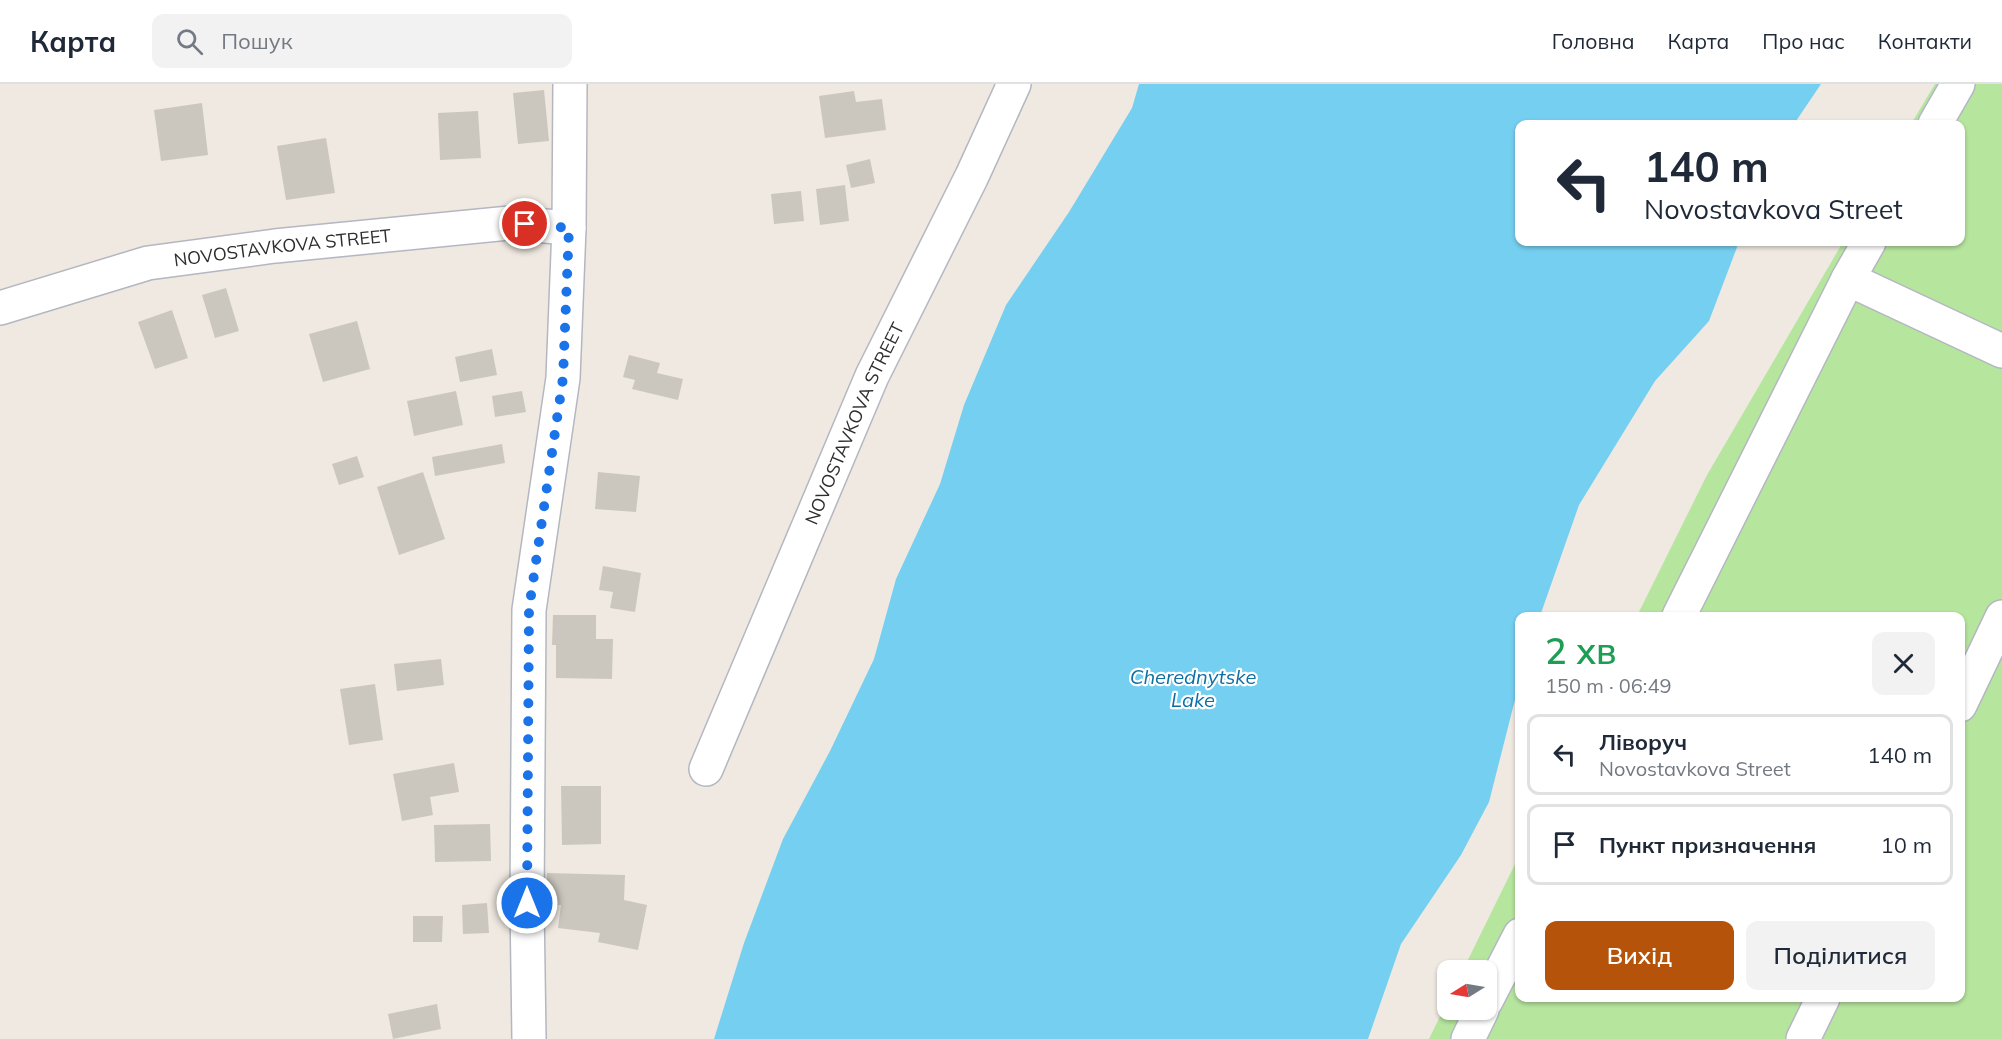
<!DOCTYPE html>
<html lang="uk">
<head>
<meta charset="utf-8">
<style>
  body { margin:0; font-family:Mulish,sans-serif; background:#f2f2f3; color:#1f2937; height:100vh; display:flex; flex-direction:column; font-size:22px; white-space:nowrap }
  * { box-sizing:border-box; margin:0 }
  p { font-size:20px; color:#747a83 }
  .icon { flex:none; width:33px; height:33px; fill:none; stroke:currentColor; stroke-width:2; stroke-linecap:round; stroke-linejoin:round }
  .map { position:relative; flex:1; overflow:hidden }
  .drawer { position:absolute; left:1515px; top:528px; width:450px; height:390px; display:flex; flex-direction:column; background:#fff; border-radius:12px; box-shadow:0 2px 4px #0004 }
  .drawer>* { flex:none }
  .hud { position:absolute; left:1515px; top:36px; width:450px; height:126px; border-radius:12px; box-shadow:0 2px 4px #0004; background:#fff; color:#1f2937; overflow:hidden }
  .needle { width:39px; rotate:259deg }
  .controls { position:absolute; left:1437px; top:876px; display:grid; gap:12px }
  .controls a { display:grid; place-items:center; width:60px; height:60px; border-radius:12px; background:#fff; box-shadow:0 2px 4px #0004; font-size:30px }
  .pin { position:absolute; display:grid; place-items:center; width:51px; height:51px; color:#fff; margin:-26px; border:3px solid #fff; border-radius:50%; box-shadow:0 2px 6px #0007 }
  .me { position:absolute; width:66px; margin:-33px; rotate:0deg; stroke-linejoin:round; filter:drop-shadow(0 0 4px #0008) }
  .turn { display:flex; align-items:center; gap:21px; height:126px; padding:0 30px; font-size:27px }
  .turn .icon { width:78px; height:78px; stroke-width:2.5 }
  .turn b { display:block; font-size:42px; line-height:51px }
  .round { display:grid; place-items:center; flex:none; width:63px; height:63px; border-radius:12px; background:#f2f2f3 }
  .summary { display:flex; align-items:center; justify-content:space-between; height:102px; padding:0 30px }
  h1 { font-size:36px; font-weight:600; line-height:45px; color:#1e9e55 }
  .action { display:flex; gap:12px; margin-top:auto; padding:12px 30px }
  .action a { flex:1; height:69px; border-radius:12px; background:#b45309; color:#fff; font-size:24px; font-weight:600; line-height:69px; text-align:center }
  .action a+a { background:#f2f2f3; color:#1f2937 }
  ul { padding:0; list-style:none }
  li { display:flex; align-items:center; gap:18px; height:81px; margin:0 12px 9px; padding:0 18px; border:3px solid #e0e1e3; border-radius:12px }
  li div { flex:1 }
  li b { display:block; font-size:22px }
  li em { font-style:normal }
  header { display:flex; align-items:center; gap:36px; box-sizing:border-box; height:84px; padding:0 30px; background:#fff; border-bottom:2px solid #e0e1e3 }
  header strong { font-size:28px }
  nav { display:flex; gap:33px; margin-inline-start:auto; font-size:21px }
  .search { width:420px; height:54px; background:#f2f2f3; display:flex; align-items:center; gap:15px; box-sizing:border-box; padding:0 21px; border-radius:12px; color:#747a83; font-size:22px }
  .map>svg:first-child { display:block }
  .green { fill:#b6e59e }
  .water { fill:#75cff0 }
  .building { fill:#cbc7bf }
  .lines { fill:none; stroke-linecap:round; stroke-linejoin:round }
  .minor-casing { stroke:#b4b7c1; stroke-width:36 }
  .minor { stroke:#fff; stroke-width:33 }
  .route { stroke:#1a73e8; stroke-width:10; stroke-dasharray:0 18 }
  .labels { text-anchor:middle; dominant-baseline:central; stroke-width:4.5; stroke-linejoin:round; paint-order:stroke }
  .street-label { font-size:18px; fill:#2e2e2e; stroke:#fff }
  .water-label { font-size:20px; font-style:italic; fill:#0d6fa3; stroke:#fff }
</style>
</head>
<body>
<header>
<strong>Карта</strong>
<div class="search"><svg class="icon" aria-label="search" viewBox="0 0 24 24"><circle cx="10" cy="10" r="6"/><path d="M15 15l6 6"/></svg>Пошук</div>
<nav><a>Головна</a><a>Карта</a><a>Про нас</a><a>Контакти</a></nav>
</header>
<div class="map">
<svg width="2002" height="955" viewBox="0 0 2002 955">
  <rect width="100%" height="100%" fill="#efe9e1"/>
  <!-- green -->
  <path class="green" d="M 1935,0 L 2002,0 L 2002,955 L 1429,955 L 1447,918 L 1448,926 L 1486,926 L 1486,886 L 1463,886 L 1519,772 L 1520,914 L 1960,914 L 1960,532 L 1637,532 L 1707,391 L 1843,158 L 1960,158 L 1960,40 L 1911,40 Z"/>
  <!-- water -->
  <path class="water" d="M 1139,0 L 1821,0 L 1794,40 L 1520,40 L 1520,158 L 1739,158 L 1709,237 L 1655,297 L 1579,421 L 1540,532 L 1520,532 L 1519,600 L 1489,718 L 1461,771 L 1401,860 L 1368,955 L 714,955 L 744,859 L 783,755 L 830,667 L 874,575 L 896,495 L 940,400 L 964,321 L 1006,221 L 1069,128 L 1132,24 Z"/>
  <!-- building -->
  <g class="building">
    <path d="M 544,6 L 549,57 L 518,60 L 513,9 Z"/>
    <path d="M 854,7 L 856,18 L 882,15 L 886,46 L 825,54 L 819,12 Z"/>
    <path d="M 202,19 L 208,71 L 161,77 L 154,26 Z"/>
    <path d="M 478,27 L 481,74 L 440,76 L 438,29 Z"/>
    <path d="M 326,54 L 335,109 L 286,116 L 277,62 Z"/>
    <path d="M 870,75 L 875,99 L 851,104 L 846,81 Z"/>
    <path d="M 845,101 L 849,137 L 820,141 L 816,105 Z"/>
    <path d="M 801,107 L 804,137 L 774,140 L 771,110 Z"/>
    <path d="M 226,204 L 239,247 L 215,254 L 202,211 Z"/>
    <path d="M 172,226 L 188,274 L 155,285 L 138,238 Z"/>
    <path d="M 357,237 L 370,285 L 323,298 L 309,250 Z"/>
    <path d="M 492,265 L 497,291 L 460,298 L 455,273 Z"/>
    <path d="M 629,271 L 660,279 L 657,289 L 683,295 L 678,316 L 632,305 L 635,296 L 623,293 Z"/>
    <path d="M 456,307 L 463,341 L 414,352 L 407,317 Z"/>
    <path d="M 522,307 L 526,328 L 495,333 L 492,312 Z"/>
    <path d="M 502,360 L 505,379 L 435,392 L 432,373 Z"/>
    <path d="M 357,372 L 364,393 L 339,401 L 332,380 Z"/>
    <path d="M 423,388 L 445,455 L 399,471 L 377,403 Z"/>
    <path d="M 598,388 L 640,392 L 636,428 L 595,425 Z"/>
    <path d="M 603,482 L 641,489 L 635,528 L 610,524 L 613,508 L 599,506 Z"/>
    <path d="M 553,531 L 596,531 L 596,555 L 613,555 L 612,595 L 556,594 L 556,561 L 552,561 Z"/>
    <path d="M 441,575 L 444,601 L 397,607 L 394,580 Z"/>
    <path d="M 375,600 L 383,656 L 349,661 L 340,605 Z"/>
    <path d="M 454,679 L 459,708 L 430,713 L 433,731 L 402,737 L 393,690 Z"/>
    <path d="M 561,702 L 601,702 L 601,760 L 562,761 Z"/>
    <path d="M 490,740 L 491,777 L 435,778 L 434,741 Z"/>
    <path d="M 547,789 L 625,791 L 624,816 L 647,821 L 638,866 L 598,858 L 600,849 L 558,844 L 561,821 L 546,821 Z"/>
    <path d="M 487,819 L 489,849 L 463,850 L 462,821 Z"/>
    <path d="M 413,832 L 443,832 L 442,858 L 413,858 Z"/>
    <path d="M 437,920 L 441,945 L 393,955 L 388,930 Z"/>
  </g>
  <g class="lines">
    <defs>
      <g id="minor">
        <path d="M 1935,40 L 1958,0"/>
        <path d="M 1848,195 L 2002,267"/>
        <path id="s1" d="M 0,224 L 148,179 L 275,162 L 510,139 L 569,144"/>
        <path d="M 1679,532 L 1848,195 L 1869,158"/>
        <path d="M 1960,621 L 2002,533"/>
        <path id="s2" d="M 706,685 L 872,292 L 972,92 L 1014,0"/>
        <path d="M 1486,917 L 1520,851"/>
        <path d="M 529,955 L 527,819 L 529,526 L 563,294 L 569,144 L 570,0"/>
        <path d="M 1468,955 L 1482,926"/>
        <path d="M 1803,955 L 1823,914"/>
      </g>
    </defs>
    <!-- minor casing -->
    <use href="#minor" class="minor-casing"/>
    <!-- minor -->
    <use href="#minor" class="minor"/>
  </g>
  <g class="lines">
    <!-- route -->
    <path class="route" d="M 525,140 L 569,144 L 563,294 L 529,525 L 527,819"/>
  </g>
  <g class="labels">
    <!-- street labels -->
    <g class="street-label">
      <text stroke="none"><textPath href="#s1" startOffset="290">NOVOSTAVKOVA STREET</textPath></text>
      <text stroke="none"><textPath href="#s2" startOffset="376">NOVOSTAVKOVA STREET</textPath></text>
    </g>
    <!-- water labels -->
    <g class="water-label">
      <text x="1193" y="592">Cherednytske<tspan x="1193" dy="23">Lake</tspan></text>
    </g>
  </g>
</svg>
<div class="controls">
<a><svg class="needle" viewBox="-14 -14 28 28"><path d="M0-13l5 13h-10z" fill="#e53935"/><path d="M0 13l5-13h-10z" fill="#747a83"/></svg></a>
</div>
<div class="pin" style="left:525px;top:140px;background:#d93025"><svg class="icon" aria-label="arrive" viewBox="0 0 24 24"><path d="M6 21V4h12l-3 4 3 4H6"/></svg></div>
<svg class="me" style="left:527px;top:819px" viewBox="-20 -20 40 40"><circle r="17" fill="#1a73e8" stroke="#fff" stroke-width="3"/><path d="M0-11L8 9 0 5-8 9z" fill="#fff"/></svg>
<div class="hud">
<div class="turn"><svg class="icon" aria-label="left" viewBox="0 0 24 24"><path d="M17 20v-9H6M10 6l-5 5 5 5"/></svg><div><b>140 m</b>Novostavkova Street</div></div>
</div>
<section class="drawer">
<div class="summary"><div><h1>2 хв</h1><p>150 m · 06:49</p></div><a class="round"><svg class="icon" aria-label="close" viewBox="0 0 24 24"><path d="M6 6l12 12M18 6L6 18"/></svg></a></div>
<ul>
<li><svg class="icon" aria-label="left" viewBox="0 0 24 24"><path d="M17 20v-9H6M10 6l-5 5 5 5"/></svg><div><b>Ліворуч</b><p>Novostavkova Street</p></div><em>140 m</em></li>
<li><svg class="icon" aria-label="arrive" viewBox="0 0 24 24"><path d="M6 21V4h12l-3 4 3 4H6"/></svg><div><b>Пункт призначення</b></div><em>10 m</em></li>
</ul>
<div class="action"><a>Вихід</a><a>Поділитися</a></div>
</section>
</div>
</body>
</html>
